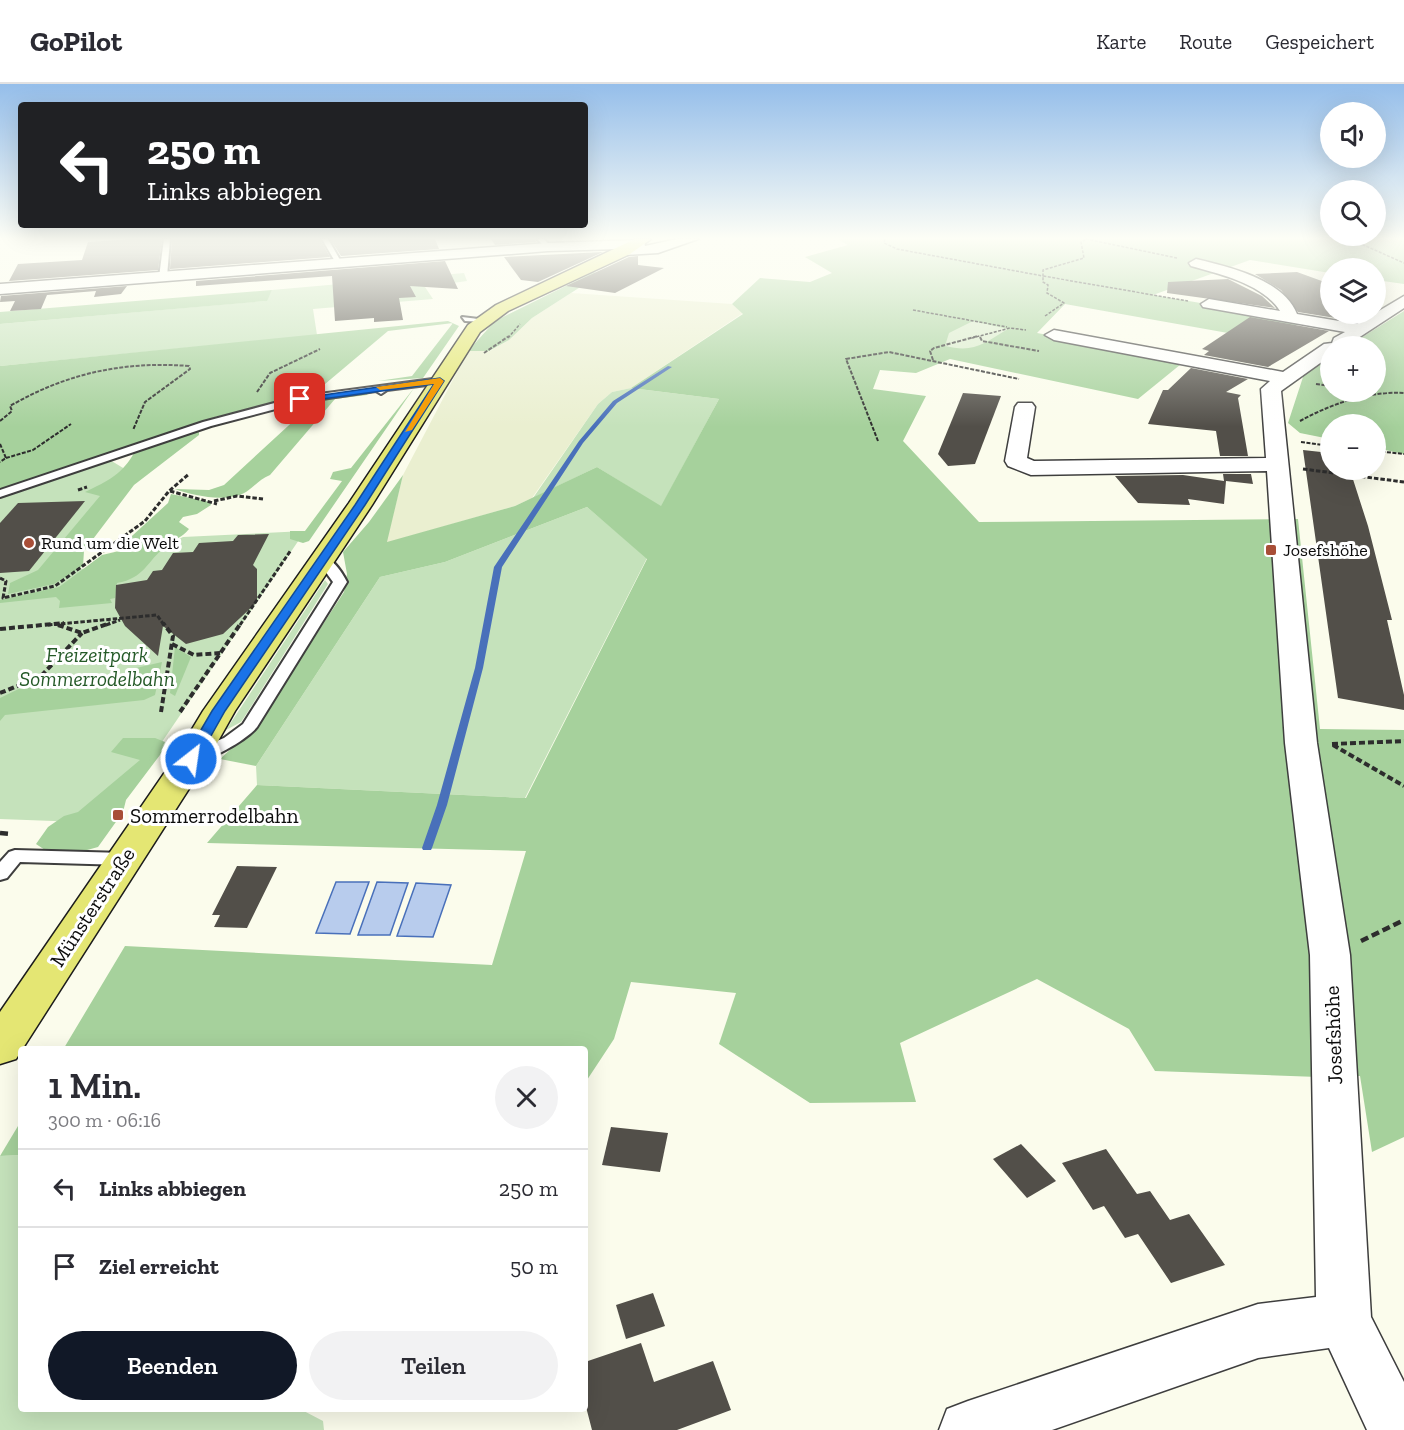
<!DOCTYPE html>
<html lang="de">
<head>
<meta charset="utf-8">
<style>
  body { margin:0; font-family:"Zilla Slab",serif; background:#f2f2f3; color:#2b2b33; height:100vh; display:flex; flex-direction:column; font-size:22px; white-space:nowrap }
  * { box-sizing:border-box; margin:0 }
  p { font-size:20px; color:#7c7c81 }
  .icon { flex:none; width:33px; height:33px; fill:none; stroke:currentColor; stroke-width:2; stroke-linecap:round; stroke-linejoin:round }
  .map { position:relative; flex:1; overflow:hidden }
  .side { position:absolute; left:18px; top:962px; width:570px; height:366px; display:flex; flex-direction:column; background:#fff; border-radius:6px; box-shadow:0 6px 24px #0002 }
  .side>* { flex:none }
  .top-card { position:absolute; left:18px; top:18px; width:570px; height:126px; border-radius:6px; box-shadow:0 6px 24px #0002; background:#202124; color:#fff; overflow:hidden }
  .controls { position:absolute; left:1320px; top:18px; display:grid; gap:12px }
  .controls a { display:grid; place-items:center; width:66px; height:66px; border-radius:50%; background:#fff; box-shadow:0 6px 24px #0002; font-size:30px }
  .pin { position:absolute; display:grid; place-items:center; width:51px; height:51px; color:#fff; margin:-26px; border-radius:12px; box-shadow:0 3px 9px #0006 }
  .me { position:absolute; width:66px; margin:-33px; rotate:30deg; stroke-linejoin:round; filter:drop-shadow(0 0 4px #0008) }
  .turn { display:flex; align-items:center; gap:21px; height:126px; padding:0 30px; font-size:27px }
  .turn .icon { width:78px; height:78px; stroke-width:2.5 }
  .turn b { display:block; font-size:42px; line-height:51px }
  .round { display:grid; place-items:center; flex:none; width:63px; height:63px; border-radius:32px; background:#f2f2f3 }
  .summary { display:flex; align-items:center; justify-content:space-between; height:102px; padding:0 30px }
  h1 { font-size:36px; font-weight:600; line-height:45px }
  .action { display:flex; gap:12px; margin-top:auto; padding:12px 30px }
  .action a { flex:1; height:69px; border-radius:36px; background:#111827; color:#fff; font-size:24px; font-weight:600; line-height:69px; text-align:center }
  .action a+a { background:#f2f2f3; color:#2b2b33 }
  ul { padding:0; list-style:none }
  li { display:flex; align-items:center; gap:18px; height:78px; padding:0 30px; border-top:2px solid #e1e1e2 }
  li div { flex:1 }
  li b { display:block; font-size:22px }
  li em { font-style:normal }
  header { display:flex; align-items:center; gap:36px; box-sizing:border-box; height:84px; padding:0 30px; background:#fff; border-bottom:2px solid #e1e1e2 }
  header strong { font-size:28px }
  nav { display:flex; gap:33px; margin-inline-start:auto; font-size:21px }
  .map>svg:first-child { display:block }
  .farmland { fill:#eaefd0 }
  .green { fill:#c5e2bb }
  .forest { fill:#a6d19c }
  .pitch { fill:#d8ebcb }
  .water { fill:#b8cced; stroke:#4970ba; stroke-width:1.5 }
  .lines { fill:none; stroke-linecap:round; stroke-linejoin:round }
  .stream { fill:#4970ba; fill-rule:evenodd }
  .building { fill:#524f49 }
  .lane-casing { stroke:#3e3e3e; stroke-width:4 }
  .street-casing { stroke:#3e3e3e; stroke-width:3 }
  .primary-casing { stroke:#1c1c1c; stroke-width:3 }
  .path-far4 { stroke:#2d2d2d; stroke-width:1.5; stroke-dasharray:3 1.5; stroke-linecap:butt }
  .path-far3 { stroke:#2d2d2d; stroke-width:2; stroke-dasharray:4 1.5; stroke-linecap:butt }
  .path-far2 { stroke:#2d2d2d; stroke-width:3; stroke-dasharray:4.5 2; stroke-linecap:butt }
  .path-far1 { stroke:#2d2d2d; stroke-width:4; stroke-dasharray:6 3; stroke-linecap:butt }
  .path { stroke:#2d2d2d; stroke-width:4.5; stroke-dasharray:8 4; stroke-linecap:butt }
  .lane { fill:#fff; fill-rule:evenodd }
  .street { fill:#fff; fill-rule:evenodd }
  .primary { fill:#e4e673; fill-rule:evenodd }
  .route { fill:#1a73e8; stroke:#114b97; stroke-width:1.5 }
  .slow { fill:#f59e0b }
  .poi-dot { fill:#a84e37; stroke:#fff; stroke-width:2 }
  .labels { text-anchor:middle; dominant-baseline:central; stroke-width:6; stroke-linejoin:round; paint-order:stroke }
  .far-poi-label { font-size:18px; fill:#0b0b0b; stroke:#fff; text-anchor:start }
  .park-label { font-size:21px; font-style:italic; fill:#255a28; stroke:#fff }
  .poi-label { font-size:21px; fill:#0b0b0b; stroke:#fff; text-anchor:start }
  .street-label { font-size:21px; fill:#0b0b0b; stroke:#fff }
</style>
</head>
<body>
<header>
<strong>GoPilot</strong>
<nav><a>Karte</a><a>Route</a><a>Gespeichert</a></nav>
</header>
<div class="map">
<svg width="1404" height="1346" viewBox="0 0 1404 1346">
  <rect width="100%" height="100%" fill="#fbfcec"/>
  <!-- farmland -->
  <path class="farmland" d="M 571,209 L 732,220 L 743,229 L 631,304 L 612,308 L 598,320 L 532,414 L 515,422 L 386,459 L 403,391 L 468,267 L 490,267 L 509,256 L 532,234 Z"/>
  <!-- green -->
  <g class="green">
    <path d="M 464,189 L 467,197 L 425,203 L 433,215 L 313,225 L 317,251 L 0,282 L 0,240 L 266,217 L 272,206 Z"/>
    <path d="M 631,304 L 719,315 L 661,423 L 597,383 L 533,414 L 598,320 L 612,308 Z"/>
    <path d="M 110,376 L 133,390 L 63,484 L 116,486 L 183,453 L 305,447 L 107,739 L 0,735 L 0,412 Z"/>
    <path d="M 587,423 L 647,474 L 525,714 L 257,701 L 256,682 L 380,493 L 445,478 Z"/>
    <path d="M 325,496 L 328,500 L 247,629 L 241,638 L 226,646 Z"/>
    <path d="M 21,1071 L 21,1324 L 300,1325 L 323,1337 L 324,1346 L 0,1346 L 0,1072 Z"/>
  </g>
  <!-- forest -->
  <g class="forest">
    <path d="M 837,155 L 1404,155 L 1404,200 L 1376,196 L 1376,184 L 1330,184 L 1330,189 L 1250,176 L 1153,211 L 1308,237 L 1256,254 L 1065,220 L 1037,249 L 1186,276 L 1138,315 L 950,275 L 916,289 L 880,286 L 873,305 L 926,312 L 903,357 L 979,438 L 1298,435 L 1320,645 L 1404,646 L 1404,1053 L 1372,1068 L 1360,992 L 1318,993 L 1155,987 L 1129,945 L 1037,895 L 900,959 L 916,1018 L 810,1019 L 719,960 L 736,909 L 631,898 L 614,955 L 585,999 L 585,964 L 64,964 L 125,862 L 492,881 L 526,767 L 207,759 L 257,701 L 526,714 L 647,475 L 587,423 L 445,478 L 380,493 L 256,682 L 220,675 L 258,640 L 344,508 L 347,490 L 343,468 L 369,438 L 403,391 L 387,458 L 515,422 L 597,383 L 661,422 L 719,315 L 631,304 L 743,230 L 732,220 L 760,194 L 810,198 L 832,189 L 805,173 L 848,161 Z"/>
    <path d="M 594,188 L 599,191 L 532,234 L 509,256 L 489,267 L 468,267 L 495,237 Z"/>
    <path d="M 272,206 L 267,217 L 0,240 L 0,228 Z"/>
    <path d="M 1404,227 L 1404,370 L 1376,364 L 1376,340 L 1330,340 L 1330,355 L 1300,349 L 1288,339 L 1304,290 L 1330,273 L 1330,308 L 1376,308 L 1376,262 L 1348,262 Z"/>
    <path d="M 448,237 L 459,242 L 423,294 L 378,297 L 412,292 L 453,239 L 388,247 L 312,311 L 215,333 L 138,365 L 199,346 L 199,351 L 134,401 L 84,467 L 83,482 L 54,500 L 8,510 L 10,499 L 38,486 L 100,412 L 85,408 C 108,397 123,390 135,367 L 0,412 L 0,282 Z"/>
    <path d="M 414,304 L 309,457 L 303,459 L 290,455 L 290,447 L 305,447 L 342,397 L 330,395 L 333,388 L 351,384 Z"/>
    <path d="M 370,307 L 367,311 L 335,315 L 270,391 C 260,395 255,402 246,408 C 226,419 195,412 175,405 L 209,406 L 224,401 L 300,331 L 287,327 L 294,320 Z"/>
    <path d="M 171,410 L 210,418 L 211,421 L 197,430 L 183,433 L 179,438 L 189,445 C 182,454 174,455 166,462 C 146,478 145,494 117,499 L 115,514 L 110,515 L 112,519 L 59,524 L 60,517 L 56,513 L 0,519 L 0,516 L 59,503 L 102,471 L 119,467 L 121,462 L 168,419 Z"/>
    <path d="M 175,563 L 191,573 L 175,612 L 170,609 Z"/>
    <path d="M 162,578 L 155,611 L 144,616 L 5,631 L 0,637 L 0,614 L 31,599 L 118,600 L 136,584 Z"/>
    <path d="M 123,654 L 155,654 L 165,658 L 166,663 L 126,716 L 123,728 L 98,763 L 80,768 L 45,766 L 36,760 L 48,743 L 64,732 L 78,728 L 140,676 L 111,668 Z"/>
    <path d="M 21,1037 L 21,1071 L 0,1072 Z"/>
  </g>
  <!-- pitch -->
  <path class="pitch" d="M 973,237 L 1008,245 C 983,260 974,269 945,262 L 949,249 Z"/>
  <!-- water -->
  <g class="water">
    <path d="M 336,798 L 369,798 L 350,850 L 316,849 Z"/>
    <path d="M 377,798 L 408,799 L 390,851 L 358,851 Z"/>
    <path d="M 416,799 L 451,801 L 433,853 L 397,852 Z"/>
  </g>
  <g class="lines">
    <!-- stream -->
    <path class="stream" d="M 668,282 L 672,283 L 617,319 L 583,359 L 502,483 L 483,584 L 447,721 L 432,764 L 431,766 L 423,766 L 422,764 L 437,721 L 475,584 L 494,483 L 579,357 L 613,317 Z"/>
  </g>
  <!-- building -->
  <g class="building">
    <path d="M 132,155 L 162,155 L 158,186 L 9,197 L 18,180 L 82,176 L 88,158 Z"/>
    <path d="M 172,155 L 320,155 L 330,173 L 170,185 Z"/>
    <path d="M 330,155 L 435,155 L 439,165 L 341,172 Z"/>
    <path d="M 491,155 L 535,155 L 536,158 L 495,161 Z"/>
    <path d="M 603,168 L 538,198 L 521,196 L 504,173 Z"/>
    <path d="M 638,172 L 638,181 L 664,184 L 615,209 L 566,202 L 629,173 Z"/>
    <path d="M 445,177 L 458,205 L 410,202 L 416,213 L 399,214 L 403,236 L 374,238 L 374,234 L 335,237 L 332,192 L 196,202 L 196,197 Z"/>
    <path d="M 1297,188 L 1330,200 L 1330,230 L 1359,230 L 1348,236 L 1298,228 L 1281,206 L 1255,190 Z"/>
    <path d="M 1228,195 L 1262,212 L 1275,224 L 1167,209 L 1168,198 Z"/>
    <path d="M 127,202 L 121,210 L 94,213 L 96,207 L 47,211 L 41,225 L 10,227 L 15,217 L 0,218 L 1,212 Z"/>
    <path d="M 1250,233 L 1329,247 L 1268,283 L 1204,271 L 1209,267 L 1202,265 Z"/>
    <path d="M 1191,284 L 1248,295 L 1226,308 L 1241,311 L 1238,314 L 1248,372 L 1220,372 L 1216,347 L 1148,340 L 1163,306 L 1168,306 Z"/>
    <path d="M 963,309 L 1001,312 L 975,380 L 948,382 L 938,370 Z"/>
    <path d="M 1303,366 L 1330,369 L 1330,386 L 1350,386 L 1368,442 L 1392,536 L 1387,536 L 1404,611 L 1404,626 L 1338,614 Z"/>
    <path d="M 1223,390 L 1251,390 L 1253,400 L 1226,397 L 1224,420 L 1188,415 L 1190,421 L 1138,419 L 1115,392 L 1183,391 L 1224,397 Z"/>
    <path d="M 85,417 L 29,487 L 0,489 L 0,439 L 18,419 Z"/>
    <path d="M 269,450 L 253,481 L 257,485 L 257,518 L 223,550 L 186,560 L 163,542 L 158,572 L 125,542 L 115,524 L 116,501 L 147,496 L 153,487 L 162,486 L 173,469 L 193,468 L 199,459 L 233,457 L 238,451 Z"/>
    <path d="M 237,782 L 277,783 L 247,844 L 214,843 L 220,831 L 212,831 Z"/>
    <path d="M 611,1043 L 668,1049 L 660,1088 L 602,1081 Z"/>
    <path d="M 1021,1060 L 1056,1097 L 1027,1114 L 993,1075 Z"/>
    <path d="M 1106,1065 L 1137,1110 L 1150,1107 L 1170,1136 L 1189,1130 L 1225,1181 L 1171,1199 L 1138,1150 L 1125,1154 L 1104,1122 L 1093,1126 L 1062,1079 Z"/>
    <path d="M 653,1209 L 665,1242 L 626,1255 L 616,1221 Z"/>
    <path d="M 641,1259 L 654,1298 L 713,1277 L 731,1326 L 677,1346 L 592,1346 L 585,1319 L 585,1278 Z"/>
  </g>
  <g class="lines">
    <defs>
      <g id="lane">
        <path d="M 164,155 L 170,155 L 167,193 L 163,195 L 159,193 Z"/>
        <path d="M 322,155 L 328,155 L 343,181 L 337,181 Z"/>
        <path d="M 537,155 L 544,155 L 551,163 L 546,164 Z"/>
        <path d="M 462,233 L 487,236 L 483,238 L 465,237 Z"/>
        <path d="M 440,294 L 445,297 L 443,299 L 387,306 L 381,310 L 376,307 L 302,318 L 211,342 L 0,413 L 0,406 L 203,338 L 297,313 Z"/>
        <path d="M 323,472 C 333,475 342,488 347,498 L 257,643 C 247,656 204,681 188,677 L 186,673 L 188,669 L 224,654 L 243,640 L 333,498 L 317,476 Z"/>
        <path d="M 15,766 L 124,769 L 131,771 L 133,775 L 131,779 L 124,781 L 20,778 L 7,794 L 0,796 L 0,778 L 9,768 Z"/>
      </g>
      <g id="street">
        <path d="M 677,155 L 698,155 L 658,169 L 625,171 L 620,170 L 620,165 L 548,167 L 0,210 L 0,200 L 548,159 L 639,156 L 644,157 L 645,162 Z"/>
        <path d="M 1196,175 C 1229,183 1283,195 1297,230 L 1357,240 L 1404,212 L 1404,224 L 1346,262 L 1330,262 L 1330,272 L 1281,307 L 1317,659 L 1350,871 L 1371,1233 L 1404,1298 L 1404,1346 L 1367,1346 L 1329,1264 L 1258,1274 L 1052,1346 L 939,1346 L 947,1325 L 968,1317 L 1258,1220 L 1316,1213 L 1310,871 L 1285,659 L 1267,387 L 1031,391 L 1008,382 L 1005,377 L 1015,323 L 1018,319 L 1032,319 L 1035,323 L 1027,374 L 1034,377 L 1266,374 L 1261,305 L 1270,297 L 1054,256 L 1045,251 L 1054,246 L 1283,288 L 1324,260 L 1332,259 L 1334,254 L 1345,248 L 1203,223 L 1201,220 L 1209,215 L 1280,227 C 1263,200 1220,190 1191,182 L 1189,179 Z"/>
      </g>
      <path id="primary" d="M 635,155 L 651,155 L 630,170 L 508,227 L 480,248 L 372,421 L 235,627 L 208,675 L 16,975 L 0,980 L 0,928 L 174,675 L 203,627 L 349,419 L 468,241 L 496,221 Z"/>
    </defs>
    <!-- lane casing -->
    <use href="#lane" class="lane-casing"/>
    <!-- street casing -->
    <use href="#street" class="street-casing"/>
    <!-- primary casing -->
    <use href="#primary" class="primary-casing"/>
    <!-- path-far4 -->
    <g class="path-far4">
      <path d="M 885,155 L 884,159 L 897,165 L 1043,192 L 1043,186 L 1084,174 L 1081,158 L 1087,155"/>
      <path d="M 1086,155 L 1177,174"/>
      <path d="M 1350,155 L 1404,179"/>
      <path d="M 913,226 L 1007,243"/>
      <path d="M 1045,232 L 1064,219 L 1047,209 L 1048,201 L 1043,198 L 1043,192 L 1188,217"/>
      <path d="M 508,254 L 520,240"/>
      <path d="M 972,254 L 1010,244 L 1026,246"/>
    </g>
    <!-- path-far3 -->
    <g class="path-far3">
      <path d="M 980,253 L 982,257 L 1039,267"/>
      <path d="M 484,269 L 509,252"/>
      <path d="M 933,276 L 930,267 L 934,264 L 978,252"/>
      <path d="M 1316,300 L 1330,302"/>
      <path d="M 257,308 L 270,289 L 320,265"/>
      <path d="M 0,337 L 12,327 L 10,322 C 67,289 124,277 189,282 L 190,285 L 145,318 L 133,346"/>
      <path d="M 1300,337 C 1331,320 1368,307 1404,309"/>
      <path d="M 878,357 L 846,275 L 889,268 L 1019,295"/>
      <path d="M 1301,358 L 1330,362"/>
      <path d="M 0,360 L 6,374 L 0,378"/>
      <path d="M 1376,367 L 1404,370"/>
      <path d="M 6,374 L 33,366 L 71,340"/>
    </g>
    <!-- path-far2 -->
    <g class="path-far2">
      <path d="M 1303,385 L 1404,398"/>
      <path d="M 78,406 L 87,403"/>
      <path d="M 170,407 L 217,420"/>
      <path d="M 214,417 L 237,412 L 263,415"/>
      <path d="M 0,494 L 6,497 L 3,514 L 55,502 L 145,437 L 169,407 L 189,390"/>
      <path d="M 48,541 L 157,531 L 164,541"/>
      <path d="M 106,541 L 120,536"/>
      <path d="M 240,541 L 291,466"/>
    </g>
    <!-- path-far1 -->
    <g class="path-far1">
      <path d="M 58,541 L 82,549 L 110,539"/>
      <path d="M 0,545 L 64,539"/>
      <path d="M 172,560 L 194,571 L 220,569"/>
      <path d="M 40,593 L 49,598 L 61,598"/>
      <path d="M 0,609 L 40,593 L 82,549"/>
      <path d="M 161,628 L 173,552 L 163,539"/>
      <path d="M 180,628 L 241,539"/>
      <path d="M 1332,660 L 1404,657"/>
      <path d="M 1333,661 L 1404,702"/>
    </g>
    <!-- path -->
    <g class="path">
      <path d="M 0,749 L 11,750"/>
      <path d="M 1361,857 L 1404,836"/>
    </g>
    <!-- lane -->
    <use href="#lane" class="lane"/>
    <!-- street -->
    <use href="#street" class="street"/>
    <!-- primary -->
    <use href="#primary" class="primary"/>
  </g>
  <!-- sky -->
  <linearGradient id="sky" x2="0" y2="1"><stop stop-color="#95beea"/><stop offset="0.45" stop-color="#fdfef6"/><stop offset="1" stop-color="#fdfef6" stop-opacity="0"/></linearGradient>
  <rect width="1404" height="343" fill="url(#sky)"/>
  <!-- route -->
  <path class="route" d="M 440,294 L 444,297 L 365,421 L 225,627 L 198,675 L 191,679 L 186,677 L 184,675 L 212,627 L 355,421 L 434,300 L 300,318 L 296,315 Z"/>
  <!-- slow -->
  <path class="slow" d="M 440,294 L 444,297 L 412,346 L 405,348 L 434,300 L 380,306 L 376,303 Z"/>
  <!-- markers -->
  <g class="poi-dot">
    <circle cx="29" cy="459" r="6"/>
    <rect x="1265" y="460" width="12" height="12" rx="3"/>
    <rect x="112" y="725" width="12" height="12" rx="3"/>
  </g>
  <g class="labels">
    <!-- far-poi labels -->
    <g class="far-poi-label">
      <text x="41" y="459">Rund um die Welt</text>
      <text x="1283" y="466">Josefshöhe</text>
    </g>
    <!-- park labels -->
    <g class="park-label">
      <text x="97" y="570">Freizeitpark<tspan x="97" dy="24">Sommerrodelbahn</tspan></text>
    </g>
    <!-- poi labels -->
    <g class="poi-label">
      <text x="130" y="731">Sommerrodelbahn</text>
    </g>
    <!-- street labels -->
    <g class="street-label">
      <text transform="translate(92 823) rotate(-57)">Münsterstraße</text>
      <text transform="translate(1333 951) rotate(-92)">Josefshöhe</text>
    </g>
  </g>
</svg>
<div class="controls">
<a><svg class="icon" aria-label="sound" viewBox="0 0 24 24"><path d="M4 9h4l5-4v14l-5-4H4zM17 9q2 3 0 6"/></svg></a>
<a><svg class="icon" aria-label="search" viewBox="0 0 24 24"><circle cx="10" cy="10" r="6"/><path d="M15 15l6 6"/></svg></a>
<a><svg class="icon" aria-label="layers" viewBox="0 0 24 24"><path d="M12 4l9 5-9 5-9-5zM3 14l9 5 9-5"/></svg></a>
<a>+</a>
<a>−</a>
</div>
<div class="pin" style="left:300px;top:315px;background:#d93025"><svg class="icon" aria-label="arrive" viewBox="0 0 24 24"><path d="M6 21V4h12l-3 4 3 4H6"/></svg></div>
<svg class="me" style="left:191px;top:675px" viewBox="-20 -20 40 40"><circle r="17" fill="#1a73e8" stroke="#fff" stroke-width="3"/><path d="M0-11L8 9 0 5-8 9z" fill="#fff"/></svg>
<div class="top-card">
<div class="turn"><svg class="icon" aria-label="left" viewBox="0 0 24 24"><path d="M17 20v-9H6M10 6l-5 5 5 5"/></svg><div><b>250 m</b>Links abbiegen</div></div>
</div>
<section class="side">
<div class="summary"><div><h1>1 Min.</h1><p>300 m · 06:16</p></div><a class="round"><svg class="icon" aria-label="close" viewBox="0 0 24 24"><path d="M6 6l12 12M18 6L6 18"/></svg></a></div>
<ul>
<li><svg class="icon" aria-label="left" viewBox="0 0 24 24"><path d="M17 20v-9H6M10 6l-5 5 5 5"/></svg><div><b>Links abbiegen</b></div><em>250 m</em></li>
<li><svg class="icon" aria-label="arrive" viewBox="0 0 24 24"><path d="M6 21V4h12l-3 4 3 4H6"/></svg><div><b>Ziel erreicht</b></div><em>50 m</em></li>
</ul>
<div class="action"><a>Beenden</a><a>Teilen</a></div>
</section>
</div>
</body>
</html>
